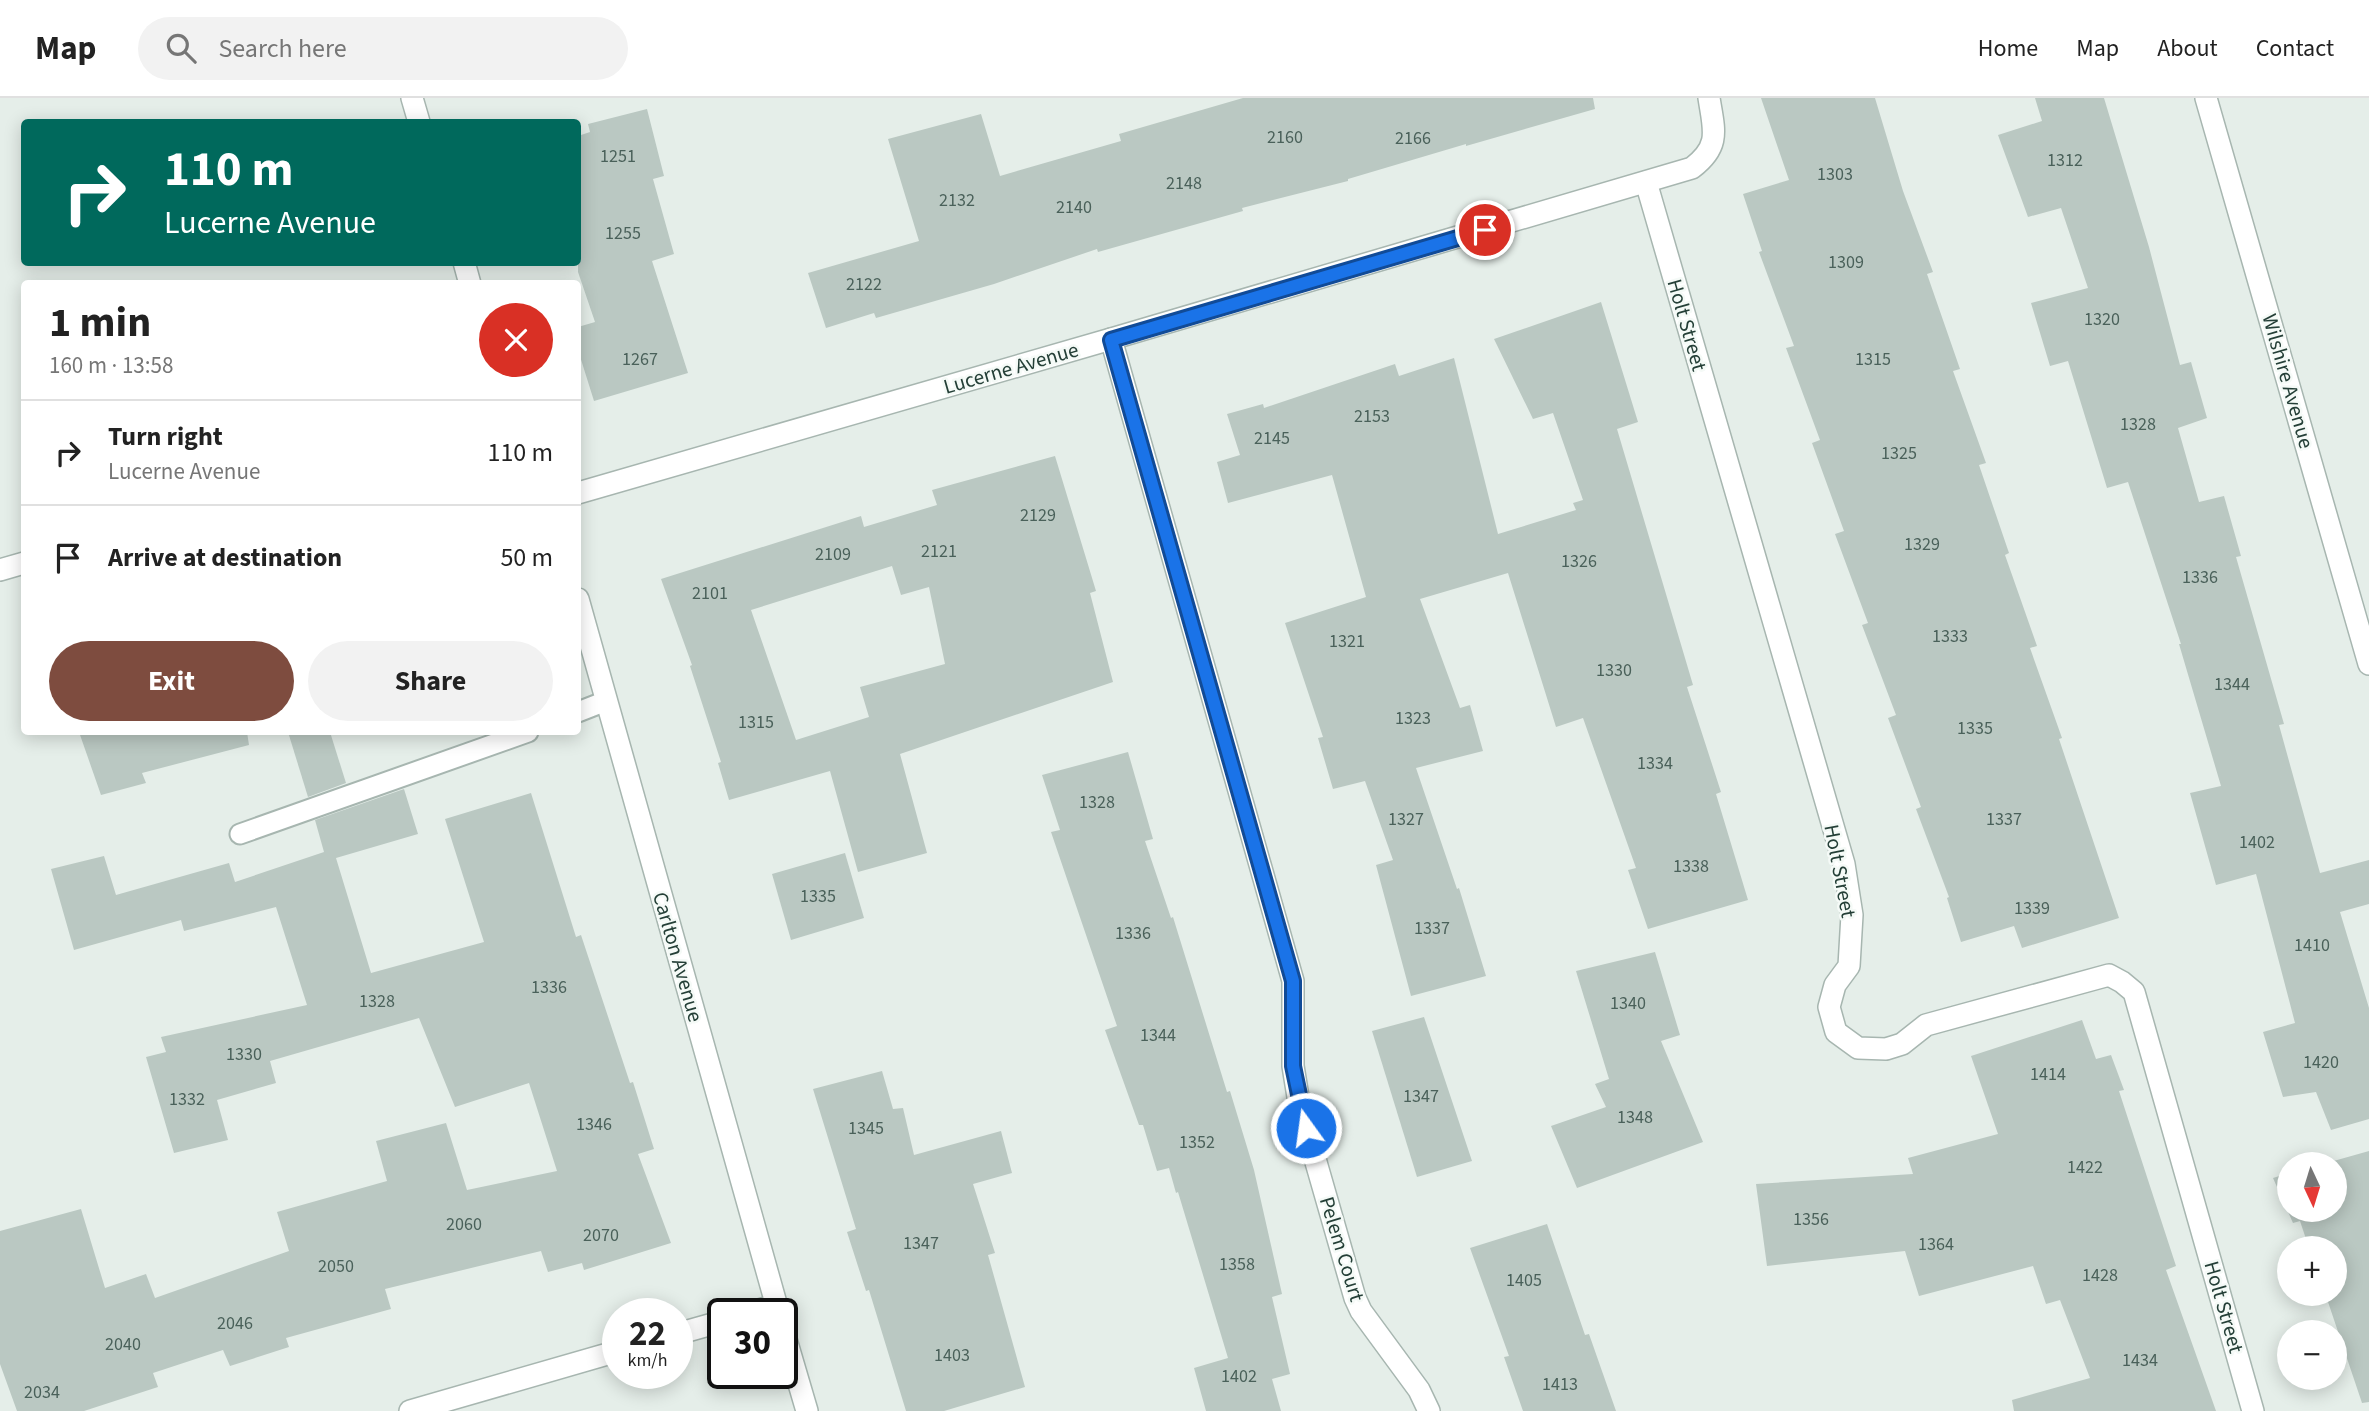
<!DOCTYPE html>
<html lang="en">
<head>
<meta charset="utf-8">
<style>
  body { margin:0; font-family:"Source Sans 3",sans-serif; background:#f2f2f2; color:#222; height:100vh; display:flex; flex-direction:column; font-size:26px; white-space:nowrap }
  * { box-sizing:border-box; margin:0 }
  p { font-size:23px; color:#767676 }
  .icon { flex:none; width:38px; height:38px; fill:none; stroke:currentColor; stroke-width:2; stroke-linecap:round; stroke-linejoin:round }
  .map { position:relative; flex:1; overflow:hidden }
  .panel { position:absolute; left:21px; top:182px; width:560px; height:455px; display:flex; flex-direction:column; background:#fff; border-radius:7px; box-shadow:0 4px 18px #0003 }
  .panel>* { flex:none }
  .top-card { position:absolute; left:21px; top:21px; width:560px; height:147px; border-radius:7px; box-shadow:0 4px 18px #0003; background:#00695c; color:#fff; overflow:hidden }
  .needle { width:46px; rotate:176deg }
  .controls { position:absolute; left:2277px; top:1054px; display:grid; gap:14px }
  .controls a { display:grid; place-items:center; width:70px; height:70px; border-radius:50%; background:#fff; box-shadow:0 4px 18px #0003; font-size:35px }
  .speed { position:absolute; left:602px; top:1200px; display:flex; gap:14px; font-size:35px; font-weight:700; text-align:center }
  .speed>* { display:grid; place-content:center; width:91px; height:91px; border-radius:50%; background:#fff; box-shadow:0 4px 18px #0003; line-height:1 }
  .speed small { font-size:18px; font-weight:400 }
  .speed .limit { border:4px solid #111; border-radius:10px; background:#fff; color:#111 }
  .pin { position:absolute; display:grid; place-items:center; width:60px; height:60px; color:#fff; margin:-30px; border:4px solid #fff; border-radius:50%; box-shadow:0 2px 7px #0007 }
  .me { position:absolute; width:77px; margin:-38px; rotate:346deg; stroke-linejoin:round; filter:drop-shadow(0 0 5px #0008) }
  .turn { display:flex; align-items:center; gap:24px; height:147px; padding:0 28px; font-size:32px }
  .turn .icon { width:91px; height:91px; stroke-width:2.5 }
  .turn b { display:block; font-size:49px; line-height:60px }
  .round { display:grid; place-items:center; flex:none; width:74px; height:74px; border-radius:37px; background:#f2f2f2 }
  .head { display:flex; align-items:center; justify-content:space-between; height:119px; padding:0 28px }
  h1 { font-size:42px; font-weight:700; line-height:52px }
  .button { display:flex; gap:14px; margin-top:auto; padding:14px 28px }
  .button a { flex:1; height:80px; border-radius:42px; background:#7e4c3f; color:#fff; font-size:28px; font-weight:700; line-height:80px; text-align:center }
  .button a+a { background:#f2f2f2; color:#222 }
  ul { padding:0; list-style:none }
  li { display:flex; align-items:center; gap:21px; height:105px; padding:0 28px; border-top:2px solid #e0e0e0 }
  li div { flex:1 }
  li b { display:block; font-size:26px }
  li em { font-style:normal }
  header { display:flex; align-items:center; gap:42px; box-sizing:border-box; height:98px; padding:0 35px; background:#fff; border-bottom:2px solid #e0e0e0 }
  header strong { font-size:33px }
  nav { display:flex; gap:38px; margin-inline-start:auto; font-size:24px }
  .search { width:490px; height:63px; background:#f2f2f2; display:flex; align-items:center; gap:18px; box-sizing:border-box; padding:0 24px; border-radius:38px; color:#767676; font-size:26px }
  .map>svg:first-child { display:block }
  .building { fill:#bac8c2; fill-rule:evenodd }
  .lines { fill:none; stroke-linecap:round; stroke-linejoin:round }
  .service-casing { stroke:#a7b6b0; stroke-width:23 }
  .minor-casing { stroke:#a7b6b0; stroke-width:24 }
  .service { stroke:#fff; stroke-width:19 }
  .minor { stroke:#fff; stroke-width:21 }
  .route-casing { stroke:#114b97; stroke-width:18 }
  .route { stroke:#1a73e8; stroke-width:12 }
  .labels { text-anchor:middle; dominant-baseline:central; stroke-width:5; stroke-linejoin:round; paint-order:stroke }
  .number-label { font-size:18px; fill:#4a615a }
  .street-label { font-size:21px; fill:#243f37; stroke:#f5faf7 }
</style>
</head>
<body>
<header>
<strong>Map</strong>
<div class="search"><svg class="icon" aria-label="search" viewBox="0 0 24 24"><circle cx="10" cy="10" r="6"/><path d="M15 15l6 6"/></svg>Search here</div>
<nav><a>Home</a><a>Map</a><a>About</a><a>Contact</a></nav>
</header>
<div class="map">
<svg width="2369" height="1313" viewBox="0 0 2369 1313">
  <rect width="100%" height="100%" fill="#e5eee9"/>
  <!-- building -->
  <g class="building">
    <path d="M 1243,0 L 1593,0 L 1595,11 L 1466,48 L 1466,46 L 1348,81 L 1348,83 L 1242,110 L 1243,113 L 1098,154 L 1097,151 L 994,186 L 876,220 L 874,215 L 826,230 L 808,175 L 919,143 L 888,41 L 981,16 L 1000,78 L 1121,43 L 1119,36 Z"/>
    <path d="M 1761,0 L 1875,0 L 1903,93 L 1933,174 L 1927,176 L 1960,271 L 1953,273 L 1986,365 L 1979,367 L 2009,455 L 2005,457 L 2037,548 L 2030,550 L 2062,640 L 2059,641 L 2119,820 L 2022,850 L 2014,828 L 1961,844 L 1947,800 L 1949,799 L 1916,711 L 1921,709 L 1888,620 L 1896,617 L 1862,527 L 1868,525 L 1835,436 L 1844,433 L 1812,345 L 1820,342 L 1786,250 L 1794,248 L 1759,154 L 1762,153 L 1743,96 L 1789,82 Z"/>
    <path d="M 2035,0 L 2104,0 L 2149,149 L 2180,267 L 2191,264 L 2207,320 L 2178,330 L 2199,404 L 2224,398 L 2241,458 L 2236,459 L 2284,626 L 2279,627 L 2320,775 L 2369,762 L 2369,806 L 2340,814 L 2369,910 L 2369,1021 L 2331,1032 L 2316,994 L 2283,999 L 2263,934 L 2295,925 L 2256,776 L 2216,787 L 2190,695 L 2221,688 L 2179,546 L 2181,546 L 2128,384 L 2107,390 L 2068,263 L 2050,268 L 2031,205 L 2088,190 L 2061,110 L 2028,119 L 1998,37 L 2042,23 Z"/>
    <path d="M 647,11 L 664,78 L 653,81 L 674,156 L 652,163 L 688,275 L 594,303 L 578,252 L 578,229 L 595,224 L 578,174 L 578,38 L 590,34 L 588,26 Z"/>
    <path d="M 1601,204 L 1638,324 L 1617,331 L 1693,587 L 1687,589 L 1721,694 L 1716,696 L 1748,802 L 1648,831 L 1628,772 L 1636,770 L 1583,620 L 1556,629 L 1508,475 L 1420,501 L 1460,610 L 1470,607 L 1483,653 L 1416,670 L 1457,791 L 1459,790 L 1486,878 L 1411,898 L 1376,767 L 1393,762 L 1365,683 L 1333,691 L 1318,640 L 1323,639 L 1285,525 L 1366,499 L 1332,377 L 1228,405 L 1217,364 L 1240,357 L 1227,316 L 1263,306 L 1264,310 L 1395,266 L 1399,278 L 1454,260 L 1498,436 L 1576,412 L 1573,405 L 1583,402 L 1553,315 L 1533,321 L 1494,241 Z"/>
    <path d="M 1055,358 L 1096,493 L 1090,495 L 1113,584 L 900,656 L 927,755 L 858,774 L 830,673 L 729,702 L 718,665 L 721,664 L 690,568 L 692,567 L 661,481 L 861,418 L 864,429 L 937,407 L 932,392 ZM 892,468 L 901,497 L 929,489 L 945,566 L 860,589 L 869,619 L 796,642 L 751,512 Z"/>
    <path d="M 79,634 L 247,634 L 249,647 L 142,675 L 146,685 L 101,697 Z"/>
    <path d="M 288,634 L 330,634 L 346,685 L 308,699 Z"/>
    <path d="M 1128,654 L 1153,741 L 1145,743 L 1171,820 L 1173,819 L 1227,994 L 1230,993 L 1254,1072 L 1282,1196 L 1272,1199 L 1290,1276 L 1272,1281 L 1281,1313 L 1206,1313 L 1194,1270 L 1228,1260 L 1178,1094 L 1176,1095 L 1169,1070 L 1157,1073 L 1143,1027 L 1139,1027 L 1105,932 L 1117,928 L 1051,734 L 1060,732 L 1042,677 Z"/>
    <path d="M 404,691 L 418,736 L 336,760 L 371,875 L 484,844 L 445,721 L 531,695 L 576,839 L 581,837 L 630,985 L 633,984 L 654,1051 L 638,1056 L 671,1145 L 584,1172 L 582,1165 L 548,1174 L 541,1153 L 385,1191 L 391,1211 L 286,1240 L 289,1249 L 230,1268 L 223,1252 L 153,1275 L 158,1289 L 84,1313 L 17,1313 L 0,1266 L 0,1133 L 81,1111 L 105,1190 L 146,1176 L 155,1200 L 289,1153 L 277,1114 L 387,1083 L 376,1043 L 446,1025 L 467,1092 L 557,1073 L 529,985 L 455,1009 L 419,920 L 270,963 L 276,985 L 217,1002 L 228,1042 L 174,1055 L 146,959 L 166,954 L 161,939 L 307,907 L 276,809 L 184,833 L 181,822 L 74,852 L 51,771 L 104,758 L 116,797 L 229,765 L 235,784 L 324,754 L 315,722 Z"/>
    <path d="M 845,755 L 864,820 L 791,842 L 772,776 Z"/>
    <path d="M 1655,854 L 1680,937 L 1661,943 L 1703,1044 L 1577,1090 L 1551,1028 L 1606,1009 L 1595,986 L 1609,981 L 1576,873 Z"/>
    <path d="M 1424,919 L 1472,1063 L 1417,1079 L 1372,933 Z"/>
    <path d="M 2082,922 L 2096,961 L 2111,957 L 2124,992 L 2119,993 L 2176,1168 L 2166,1172 L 2216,1313 L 2014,1313 L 2012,1302 L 2090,1280 L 2060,1202 L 2046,1206 L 2033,1168 L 1919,1198 L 1905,1153 L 1767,1168 L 1756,1086 L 1913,1076 L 1908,1060 L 1998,1036 L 1971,958 Z"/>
    <path d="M 882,973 L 893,1011 L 903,1010 L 914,1057 L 1001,1033 L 1012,1075 L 973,1086 L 995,1155 L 988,1157 L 1025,1289 L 944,1313 L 906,1313 L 869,1192 L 866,1193 L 847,1134 L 856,1131 L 813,991 Z"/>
    <path d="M 2369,1053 L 2369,1304 L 2362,1305 L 2325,1195 L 2334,1195 L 2334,1150 L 2309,1150 L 2300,1123 L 2293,1125 L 2273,1080 L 2289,1075 L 2289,1111 L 2334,1111 L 2334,1066 L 2323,1066 Z"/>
    <path d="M 1547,1126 L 1585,1237 L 1589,1236 L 1616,1313 L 1523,1313 L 1504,1259 L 1509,1258 L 1470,1150 Z"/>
  </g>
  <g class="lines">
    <defs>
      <g id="service">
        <path d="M 578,614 L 606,603"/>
        <path d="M 240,736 L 528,634"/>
      </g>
      <g id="minor">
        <path d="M 412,0 L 419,24"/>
        <path d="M 2206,0 L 2369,566"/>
        <path d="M 1646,84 L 1844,766 L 1852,817 L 1849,868 L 1835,887 L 1829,909 L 1836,934 L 1858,950 L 1886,951 L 1902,946 L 1926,927 L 2109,877 L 2122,884 L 2134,894 L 2253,1313"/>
        <path d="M 464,164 L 470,186"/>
        <path d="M 1111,241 L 1293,883 L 1293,968 L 1299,1005 L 1355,1200 L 1361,1213 L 1419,1292 L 1429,1313"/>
        <path d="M 578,395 L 1111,241 L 1692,70 C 1721,48 1714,32 1709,0"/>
        <path d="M 0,472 L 24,465"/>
        <path d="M 578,501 L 779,1216"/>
        <path d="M 745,1216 L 776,1207"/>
        <path d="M 782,1228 L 807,1313"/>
        <path d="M 677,1236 L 723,1223"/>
        <path d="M 410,1313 L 618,1253"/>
      </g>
    </defs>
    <!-- service casing -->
    <use href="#service" class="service-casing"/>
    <!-- minor casing -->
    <use href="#minor" class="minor-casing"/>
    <!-- service -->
    <use href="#service" class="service"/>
    <!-- minor -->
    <use href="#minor" class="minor"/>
  </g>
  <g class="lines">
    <defs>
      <path id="route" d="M 1306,1030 L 1293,968 L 1293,883 L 1111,242 L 1485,132"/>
    </defs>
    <!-- route casing -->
    <use href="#route" class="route-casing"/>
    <!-- route -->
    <use href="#route" class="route"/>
  </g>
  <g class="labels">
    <!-- number labels -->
    <g class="number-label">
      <text x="1285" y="39">2160</text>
      <text x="1413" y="40">2166</text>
      <text x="618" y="58">1251</text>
      <text x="2065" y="62">1312</text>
      <text x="1835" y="76">1303</text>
      <text x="1184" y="85">2148</text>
      <text x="957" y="102">2132</text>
      <text x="1074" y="109">2140</text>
      <text x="623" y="135">1255</text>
      <text x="1846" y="164">1309</text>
      <text x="864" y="186">2122</text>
      <text x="2102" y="221">1320</text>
      <text x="640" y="261">1267</text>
      <text x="1873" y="261">1315</text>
      <text x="1372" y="318">2153</text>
      <text x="2138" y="326">1328</text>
      <text x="1272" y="340">2145</text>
      <text x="1899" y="355">1325</text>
      <text x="1038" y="417">2129</text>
      <text x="1922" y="446">1329</text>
      <text x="939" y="453">2121</text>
      <text x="833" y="456">2109</text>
      <text x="1579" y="463">1326</text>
      <text x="2200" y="479">1336</text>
      <text x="710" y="495">2101</text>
      <text x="1950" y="538">1333</text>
      <text x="1347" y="543">1321</text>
      <text x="1614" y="572">1330</text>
      <text x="2232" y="586">1344</text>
      <text x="1413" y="620">1323</text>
      <text x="756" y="624">1315</text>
      <text x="1975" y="630">1335</text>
      <text x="1655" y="665">1334</text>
      <text x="1097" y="704">1328</text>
      <text x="1406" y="721">1327</text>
      <text x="2004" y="721">1337</text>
      <text x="2257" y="744">1402</text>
      <text x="1691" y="768">1338</text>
      <text x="818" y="798">1335</text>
      <text x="2032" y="810">1339</text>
      <text x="1432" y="830">1337</text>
      <text x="1133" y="835">1336</text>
      <text x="2312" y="847">1410</text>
      <text x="549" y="889">1336</text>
      <text x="377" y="903">1328</text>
      <text x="1628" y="905">1340</text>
      <text x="1158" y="937">1344</text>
      <text x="244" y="956">1330</text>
      <text x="2321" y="964">1420</text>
      <text x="2048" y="976">1414</text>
      <text x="1421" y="998">1347</text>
      <text x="187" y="1001">1332</text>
      <text x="1635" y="1019">1348</text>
      <text x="594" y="1026">1346</text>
      <text x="866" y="1030">1345</text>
      <text x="1197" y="1044">1352</text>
      <text x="2085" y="1069">1422</text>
      <text x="1811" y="1121">1356</text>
      <text x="464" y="1126">2060</text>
      <text x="601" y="1137">2070</text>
      <text x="921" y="1145">1347</text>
      <text x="1936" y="1146">1364</text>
      <text x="1237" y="1166">1358</text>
      <text x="336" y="1168">2050</text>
      <text x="2100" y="1177">1428</text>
      <text x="1524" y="1182">1405</text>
      <text x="235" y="1225">2046</text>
      <text x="123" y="1246">2040</text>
      <text x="952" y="1257">1403</text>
      <text x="2140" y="1262">1434</text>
      <text x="1239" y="1278">1402</text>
      <text x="1560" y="1286">1413</text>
      <text x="42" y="1294">2034</text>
    </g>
    <!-- street labels -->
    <g class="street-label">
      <text transform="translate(1687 227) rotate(74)">Holt Street</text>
      <text transform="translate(1011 270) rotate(-16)">Lucerne Avenue</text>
      <text transform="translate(2288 283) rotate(74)">Wilshire Avenue</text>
      <text transform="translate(1840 773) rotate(79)">Holt Street</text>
      <text transform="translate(678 859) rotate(74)">Carlton Avenue</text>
      <text transform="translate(1342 1151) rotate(73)">Pelem Court</text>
      <text transform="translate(2224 1209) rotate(74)">Holt Street</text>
    </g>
  </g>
</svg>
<div class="controls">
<a><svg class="needle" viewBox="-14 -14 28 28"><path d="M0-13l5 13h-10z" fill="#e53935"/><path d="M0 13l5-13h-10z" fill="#767676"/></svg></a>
<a>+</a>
<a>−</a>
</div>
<div class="speed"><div>22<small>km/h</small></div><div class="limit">30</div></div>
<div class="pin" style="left:1485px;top:132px;background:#d93025"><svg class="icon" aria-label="arrive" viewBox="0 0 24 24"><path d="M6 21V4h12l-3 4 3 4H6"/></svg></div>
<svg class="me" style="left:1306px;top:1030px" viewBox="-20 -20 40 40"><circle r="17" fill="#1a73e8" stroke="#fff" stroke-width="3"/><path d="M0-11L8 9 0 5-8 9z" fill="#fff"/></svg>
<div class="top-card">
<div class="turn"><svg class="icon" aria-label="right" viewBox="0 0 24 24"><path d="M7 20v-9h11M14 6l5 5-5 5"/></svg><div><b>110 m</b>Lucerne Avenue</div></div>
</div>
<section class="panel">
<div class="head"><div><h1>1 min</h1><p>160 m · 13:58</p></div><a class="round" style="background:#d93025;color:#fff"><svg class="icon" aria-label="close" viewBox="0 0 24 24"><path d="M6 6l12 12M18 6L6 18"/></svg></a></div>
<ul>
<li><svg class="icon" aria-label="right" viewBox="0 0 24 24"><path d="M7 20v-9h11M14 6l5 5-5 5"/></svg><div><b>Turn right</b><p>Lucerne Avenue</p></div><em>110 m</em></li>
<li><svg class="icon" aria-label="arrive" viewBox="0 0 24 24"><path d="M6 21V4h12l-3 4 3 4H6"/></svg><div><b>Arrive at destination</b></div><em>50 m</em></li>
</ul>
<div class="button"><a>Exit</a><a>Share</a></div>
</section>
</div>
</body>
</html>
